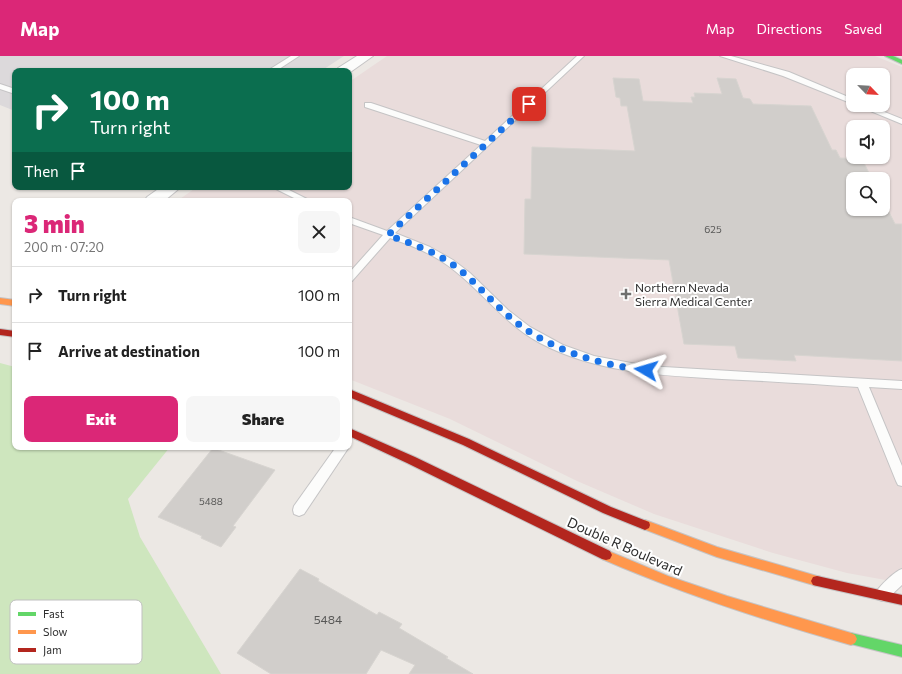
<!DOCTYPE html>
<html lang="en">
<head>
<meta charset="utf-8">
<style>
  body { margin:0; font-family:Commissioner,sans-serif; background:#f6f6f6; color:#222; height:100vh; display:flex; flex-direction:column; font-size:15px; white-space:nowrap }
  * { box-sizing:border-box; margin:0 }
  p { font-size:13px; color:#767676 }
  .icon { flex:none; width:22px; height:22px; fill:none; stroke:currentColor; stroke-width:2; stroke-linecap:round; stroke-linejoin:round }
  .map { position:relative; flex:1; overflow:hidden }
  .drawer { position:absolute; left:12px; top:142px; width:340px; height:252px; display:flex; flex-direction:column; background:#fff; border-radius:8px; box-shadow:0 1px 3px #0004 }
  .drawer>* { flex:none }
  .guide { position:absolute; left:12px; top:12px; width:340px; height:122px; border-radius:8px; box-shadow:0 1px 3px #0004; background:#0b6e4f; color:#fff; overflow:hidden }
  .needle { width:26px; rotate:115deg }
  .fabs { position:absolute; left:846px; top:12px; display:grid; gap:8px }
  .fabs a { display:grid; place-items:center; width:44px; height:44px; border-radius:8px; background:#fff; box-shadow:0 1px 3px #0004; font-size:20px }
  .pin { position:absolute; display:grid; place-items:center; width:34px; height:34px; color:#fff; margin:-17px; border-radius:8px; box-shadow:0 2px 6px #0006 }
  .me { position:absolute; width:44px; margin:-22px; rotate:277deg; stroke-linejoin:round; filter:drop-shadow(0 0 3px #0008) }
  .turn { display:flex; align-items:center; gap:14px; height:84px; padding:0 12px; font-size:18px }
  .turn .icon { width:52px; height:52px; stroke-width:2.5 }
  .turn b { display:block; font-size:28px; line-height:34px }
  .then { display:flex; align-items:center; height:38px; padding:0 12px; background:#0003; gap:8px; font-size:15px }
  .round { display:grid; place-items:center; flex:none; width:42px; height:42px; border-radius:8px; background:#f6f6f6 }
  .overview { display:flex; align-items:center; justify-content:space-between; height:68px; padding:0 12px }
  h1 { font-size:24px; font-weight:800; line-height:30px; color:#db2777 }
  .cta { display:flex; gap:8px; margin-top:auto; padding:8px 12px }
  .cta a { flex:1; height:46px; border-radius:8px; background:#db2777; color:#fff; font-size:16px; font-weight:800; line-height:46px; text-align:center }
  .cta a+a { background:#f6f6f6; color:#222 }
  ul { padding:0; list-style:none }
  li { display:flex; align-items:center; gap:12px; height:56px; padding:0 12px; border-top:1px solid #e0e0e0 }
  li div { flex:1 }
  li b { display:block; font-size:15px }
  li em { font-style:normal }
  header { display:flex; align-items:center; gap:24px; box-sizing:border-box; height:56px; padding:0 20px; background:#db2777; color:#fff }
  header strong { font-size:19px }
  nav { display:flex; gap:22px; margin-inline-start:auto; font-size:14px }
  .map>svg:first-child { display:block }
  .industrial { fill:#dcd9db }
  .medical { fill:#e9dcdb; fill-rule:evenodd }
  .green { fill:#cee6be }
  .building { fill:#d1cecb; stroke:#d7d4d0 }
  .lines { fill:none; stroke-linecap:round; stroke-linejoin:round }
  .lane-casing { stroke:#c5c4c5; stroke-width:2 }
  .street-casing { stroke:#c5c4c5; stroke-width:2 }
  .fast-casing { stroke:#c5c4c5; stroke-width:2 }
  .slow-casing { stroke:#c5c4c5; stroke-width:2 }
  .jam-casing { stroke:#c5c4c5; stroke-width:2 }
  .lane { fill:#fcfcfb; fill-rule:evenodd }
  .street { fill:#fcfcfb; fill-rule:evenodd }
  .fast { fill:#63d668; fill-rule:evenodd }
  .slow { fill:#ff974d; fill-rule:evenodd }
  .jam { fill:#b3261e; fill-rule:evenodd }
  .route { stroke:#1a73e8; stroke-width:7; stroke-dasharray:0 12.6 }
  .poi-dot { fill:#706f6e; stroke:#fff; stroke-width:1.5 }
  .labels { text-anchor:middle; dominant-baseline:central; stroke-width:4; stroke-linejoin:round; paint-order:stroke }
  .number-label { font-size:10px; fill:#585857 }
  .poi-label { font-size:12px; fill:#2e2e2e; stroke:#fff; text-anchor:start }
  .near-number-label { font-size:12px; fill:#585857 }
  .near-street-label { font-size:14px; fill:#2e2e2e; stroke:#fff }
  .key { fill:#fff; stroke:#c0c0c0; stroke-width:1 }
  .key-label { font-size:11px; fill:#2e2e2e }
</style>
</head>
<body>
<header>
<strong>Map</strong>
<nav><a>Map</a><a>Directions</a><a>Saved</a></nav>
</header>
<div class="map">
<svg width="902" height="618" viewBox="0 0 902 618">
  <rect width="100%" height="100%" fill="#ece8e4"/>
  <!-- industrial -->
  <path class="industrial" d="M 0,0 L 344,0 L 321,15 L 15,15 L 15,55 L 0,49 Z"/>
  <!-- medical -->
  <path class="medical" d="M 387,0 L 875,0 L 902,11 L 902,527 L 847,517 L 773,497 L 654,458 L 577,425 L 450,363 L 349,323 L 349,145 L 177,145 L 197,131 L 349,131 L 349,26 ZM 853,19 L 883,19 L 883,49 L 853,49 ZM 853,71 L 883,71 L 883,101 L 853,101 ZM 853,123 L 883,123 L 883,153 L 853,153 Z"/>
  <!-- green -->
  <path class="green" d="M 0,307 L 15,311 L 15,391 L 170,391 L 128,443 L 140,481 L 221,618 L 0,618 Z"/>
  <!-- building -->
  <g class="building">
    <path d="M 613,22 L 639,23 L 643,45 L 693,47 L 691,41 L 695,41 L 694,37 L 722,38 L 717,22 L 736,23 L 743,42 L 750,43 L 753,48 L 811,50 L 832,94 L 836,94 L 840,102 L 862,103 L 872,123 L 853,123 L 853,153 L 883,153 L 883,144 L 895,168 L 902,168 L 902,305 L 794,299 L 796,305 L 738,302 L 735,290 L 684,288 L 669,204 L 524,198 L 525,143 L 531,143 L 532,91 L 635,95 L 627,50 L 621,50 L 620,42 L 616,41 Z"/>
    <path d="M 213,392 L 275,414 L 233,470 L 236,471 L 221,491 L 201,482 L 202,480 L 158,461 Z"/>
    <path d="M 300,513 L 319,523 L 318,525 L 377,559 L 379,556 L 402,568 L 399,572 L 448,601 L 446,602 L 473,618 L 409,618 L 415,609 L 381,594 L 366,618 L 271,618 L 237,597 Z"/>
  </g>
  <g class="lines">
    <defs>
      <g id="lane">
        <path d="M 291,0 L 299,0 L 276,15 L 267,15 Z"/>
        <path d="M 577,0 L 584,0 L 395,177 L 430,191 L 453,204 L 470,217 L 508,254 L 530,271 L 563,289 L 594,300 L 647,310 L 902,325 L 902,333 L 869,331 L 902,410 L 902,430 L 898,429 L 896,425 L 858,331 C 813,328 767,325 722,323 C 659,319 597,317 540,287 C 506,269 484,238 455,215 C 436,199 413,190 390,182 L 352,225 L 349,226 L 349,217 L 383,179 L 349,167 L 349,161 L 387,175 L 481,89 L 365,51 L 365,47 L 371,47 L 485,85 Z"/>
        <path d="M 720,0 L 731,0 L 789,16 L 853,43 L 853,48 L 783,20 Z"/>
        <path d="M 0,28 L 15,33 L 15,38 L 0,33 Z"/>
        <path d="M 856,49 L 867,49 L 902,63 L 902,68 Z"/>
        <path d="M 272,131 L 283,131 L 311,145 L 300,145 Z"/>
        <path d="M 336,391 L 349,391 L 304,458 L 299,460 L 294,458 L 293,454 L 294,450 Z"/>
        <path d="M 902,513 L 902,529 L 887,543 L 882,545 L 877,543 L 875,538 C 878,531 895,515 902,513 Z"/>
      </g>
      <g id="street">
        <path d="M 357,0 L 373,0 L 349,17 L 349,15 L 336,15 L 338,12 Z"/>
        <path d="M 161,131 L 181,131 L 164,145 L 144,145 L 147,141 Z"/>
      </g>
      <g id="fast">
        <path d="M 885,0 L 893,0 L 902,4 L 902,8 Z"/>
        <path d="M 851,577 L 902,589 L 902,601 L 847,587 L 845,583 L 847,579 Z"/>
      </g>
      <g id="slow">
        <path d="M 0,242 L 15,244 L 15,250 L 0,248 Z"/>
        <path d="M 645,464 L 717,491 L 817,520 L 821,521 L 823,525 L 821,529 L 817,530 L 717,501 L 641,472 L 640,469 L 641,466 Z"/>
        <path d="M 606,494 L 668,520 L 727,540 L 851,577 L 855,579 L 857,583 L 855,587 L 851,589 C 766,565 683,538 602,503 L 600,499 L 602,495 Z"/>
      </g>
      <g id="jam">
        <path d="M 0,273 L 15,275 L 15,281 L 0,279 Z"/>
        <path d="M 349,333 L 469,383 L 611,451 L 649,466 L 650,469 L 649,472 L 645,474 L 603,457 L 463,389 L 349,341 Z"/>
        <path d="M 349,372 L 415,401 L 610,495 L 612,499 L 610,503 L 606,504 L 602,503 L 407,407 L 349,380 Z"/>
        <path d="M 817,520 L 902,539 L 902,549 L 817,530 L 813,529 L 811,525 L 813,521 Z"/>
      </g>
    </defs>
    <!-- lane casing -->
    <use href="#lane" class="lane-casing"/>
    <!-- street casing -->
    <use href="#street" class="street-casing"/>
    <!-- fast casing -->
    <use href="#fast" class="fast-casing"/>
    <!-- slow casing -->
    <use href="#slow" class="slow-casing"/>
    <!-- jam casing -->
    <use href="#jam" class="jam-casing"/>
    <!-- lane -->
    <use href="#lane" class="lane"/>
    <!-- street -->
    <use href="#street" class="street"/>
    <!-- fast -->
    <use href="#fast" class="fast"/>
    <!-- slow -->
    <use href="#slow" class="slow"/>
    <!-- jam -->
    <use href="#jam" class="jam"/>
  </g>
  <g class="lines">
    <!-- route -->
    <path class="route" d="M 529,48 L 388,179 C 409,187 431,194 449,206 C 473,222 490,245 512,263 C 550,294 599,309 646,314"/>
  </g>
  <!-- markers -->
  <path class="poi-dot" d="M624 232h4v4h4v4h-4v4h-4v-4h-4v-4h4z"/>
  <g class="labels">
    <!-- number labels -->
    <g class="number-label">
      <text x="713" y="173">625</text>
      <text x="211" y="445">5488</text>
    </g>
    <!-- poi labels -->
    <g class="poi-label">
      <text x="635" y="231">Northern Nevada<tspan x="635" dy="14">Sierra Medical Center</tspan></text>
    </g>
    <!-- near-number labels -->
    <g class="near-number-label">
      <text x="328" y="563">5484</text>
    </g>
    <!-- near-street labels -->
    <g class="near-street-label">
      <text transform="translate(625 490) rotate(24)">Double R Boulevard</text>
    </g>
  </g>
  <!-- legend -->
  <rect x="10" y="544" width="132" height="64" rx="6" class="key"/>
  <rect x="18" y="556" width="18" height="4" fill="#63d668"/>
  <rect x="18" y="574" width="18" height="4" fill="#ff974d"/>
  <rect x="18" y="592" width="18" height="4" fill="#b3261e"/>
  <g class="key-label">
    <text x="43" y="562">Fast</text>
    <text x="43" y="580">Slow</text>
    <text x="43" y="598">Jam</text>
  </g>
</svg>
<div class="fabs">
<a><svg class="needle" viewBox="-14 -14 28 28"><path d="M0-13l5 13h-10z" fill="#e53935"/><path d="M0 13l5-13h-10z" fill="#767676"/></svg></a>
<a><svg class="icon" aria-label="sound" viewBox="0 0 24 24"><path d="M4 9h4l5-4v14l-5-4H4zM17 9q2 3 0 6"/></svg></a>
<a><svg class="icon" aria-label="search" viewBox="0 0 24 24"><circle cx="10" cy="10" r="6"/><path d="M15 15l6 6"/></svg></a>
</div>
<div class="pin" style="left:529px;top:48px;background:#d93025"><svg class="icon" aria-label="arrive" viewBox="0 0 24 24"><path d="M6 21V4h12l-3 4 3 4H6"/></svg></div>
<svg class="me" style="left:646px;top:314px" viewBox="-20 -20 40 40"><path d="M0-17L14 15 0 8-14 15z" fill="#1a73e8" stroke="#fff" stroke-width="4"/></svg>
<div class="guide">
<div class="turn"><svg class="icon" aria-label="right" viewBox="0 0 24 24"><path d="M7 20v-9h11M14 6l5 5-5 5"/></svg><div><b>100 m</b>Turn right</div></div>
<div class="then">Then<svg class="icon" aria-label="arrive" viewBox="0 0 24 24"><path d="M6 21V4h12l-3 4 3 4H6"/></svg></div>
</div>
<section class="drawer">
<div class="overview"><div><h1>3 min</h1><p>200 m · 07:20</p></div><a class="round"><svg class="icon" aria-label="close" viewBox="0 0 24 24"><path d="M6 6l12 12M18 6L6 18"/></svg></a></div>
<ul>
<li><svg class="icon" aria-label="right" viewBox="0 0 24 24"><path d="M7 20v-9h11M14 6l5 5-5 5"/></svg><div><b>Turn right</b></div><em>100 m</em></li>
<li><svg class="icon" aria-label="arrive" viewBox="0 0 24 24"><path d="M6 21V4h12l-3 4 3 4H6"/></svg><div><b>Arrive at destination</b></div><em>100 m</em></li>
</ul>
<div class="cta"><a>Exit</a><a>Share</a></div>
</section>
</div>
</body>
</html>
